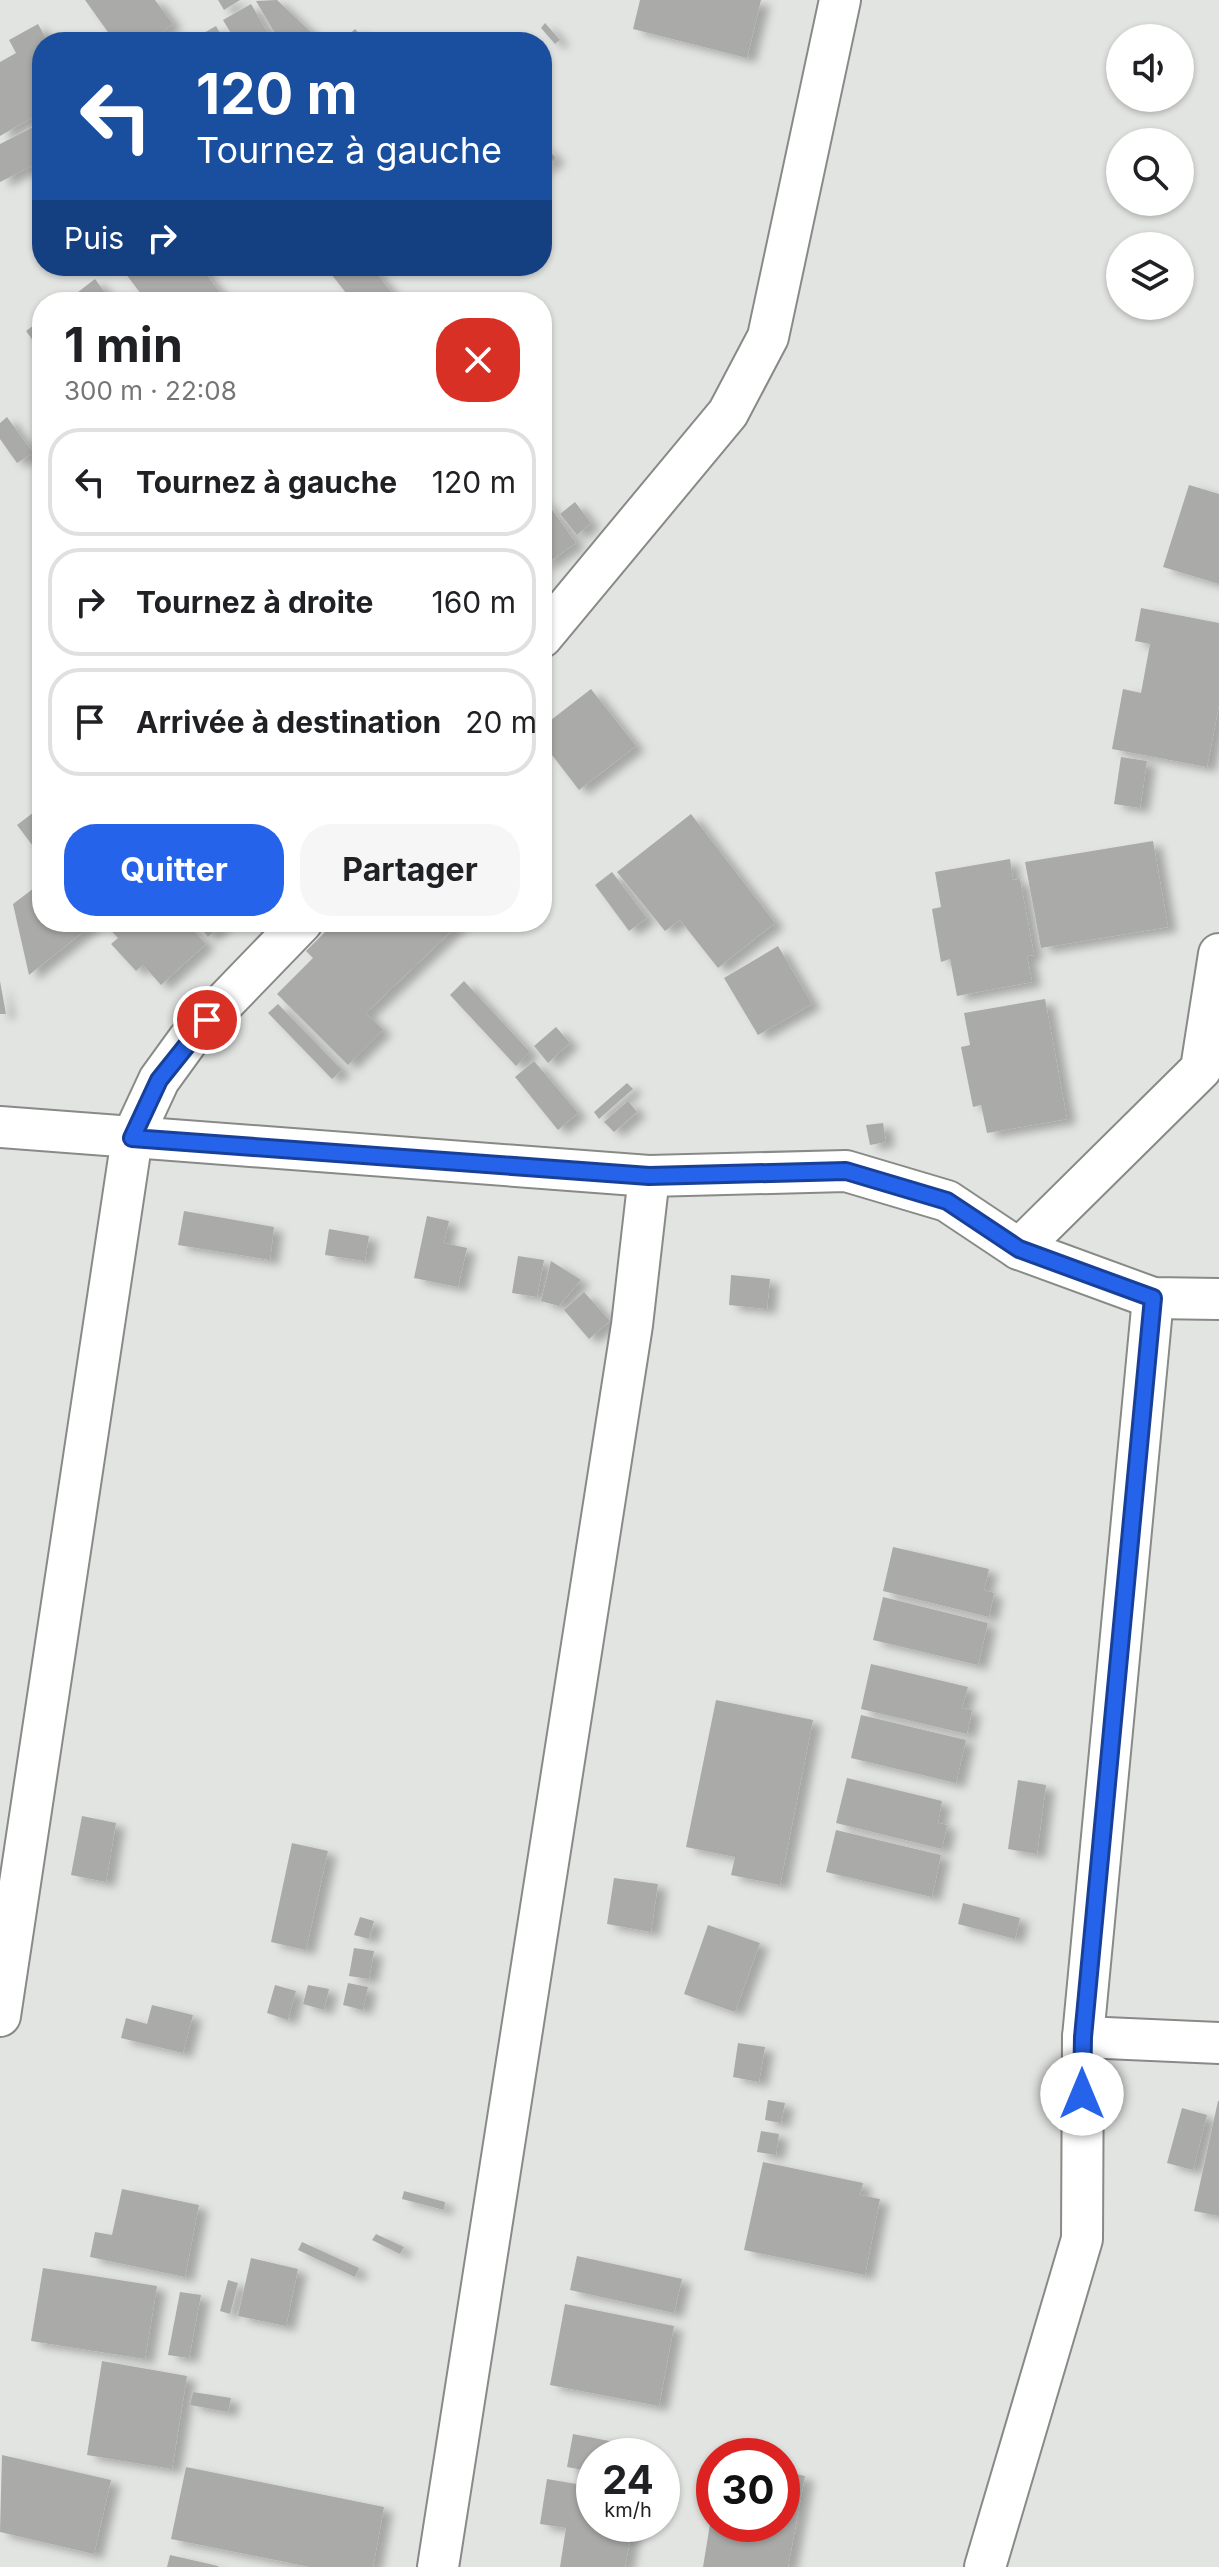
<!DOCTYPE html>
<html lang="fr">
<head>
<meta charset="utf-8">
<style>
  body { margin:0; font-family:Inter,sans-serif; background:#f6f6f6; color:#202124; height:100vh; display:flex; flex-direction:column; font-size:30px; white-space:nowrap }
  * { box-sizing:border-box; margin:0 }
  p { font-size:26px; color:#757577 }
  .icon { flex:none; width:44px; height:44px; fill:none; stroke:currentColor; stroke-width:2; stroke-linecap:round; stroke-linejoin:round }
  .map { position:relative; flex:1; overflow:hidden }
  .side { position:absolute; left:32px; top:292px; width:520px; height:640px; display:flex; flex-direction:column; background:#fff; border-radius:32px; box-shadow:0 2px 6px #0004 }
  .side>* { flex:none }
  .hud { position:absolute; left:32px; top:32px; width:520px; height:244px; border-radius:32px; box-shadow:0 2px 6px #0004; background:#1a4fa0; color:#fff; overflow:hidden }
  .fabs { position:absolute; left:1106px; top:24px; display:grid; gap:16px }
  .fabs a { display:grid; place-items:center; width:88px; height:88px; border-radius:50%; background:#fff; box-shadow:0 2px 6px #0004; font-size:40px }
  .speed { position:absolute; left:576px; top:2438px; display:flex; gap:16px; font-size:40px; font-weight:700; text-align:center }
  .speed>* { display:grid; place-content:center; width:104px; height:104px; border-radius:50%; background:#fff; box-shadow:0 2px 6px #0004; line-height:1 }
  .speed small { font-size:20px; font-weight:400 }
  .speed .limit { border:12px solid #d22; background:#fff; color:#111 }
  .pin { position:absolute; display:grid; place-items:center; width:68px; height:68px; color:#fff; margin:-34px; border:4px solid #fff; border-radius:50%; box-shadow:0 2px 8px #0007 }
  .me { position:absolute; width:88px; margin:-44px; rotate:0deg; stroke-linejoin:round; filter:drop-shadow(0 0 6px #0008) }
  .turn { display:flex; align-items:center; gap:28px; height:168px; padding:0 32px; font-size:36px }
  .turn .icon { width:104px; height:104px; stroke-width:2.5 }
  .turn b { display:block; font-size:56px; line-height:68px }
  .then { display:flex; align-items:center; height:76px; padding:0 32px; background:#0003; gap:16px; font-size:30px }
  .round { display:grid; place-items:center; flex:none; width:84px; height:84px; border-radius:32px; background:#f6f6f6 }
  .summary { display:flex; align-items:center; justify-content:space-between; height:136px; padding:0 32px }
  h1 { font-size:48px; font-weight:700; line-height:60px }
  .primary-button { display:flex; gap:16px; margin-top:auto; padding:16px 32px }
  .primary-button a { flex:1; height:92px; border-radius:32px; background:#2563eb; color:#fff; font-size:32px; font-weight:700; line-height:92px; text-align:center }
  .primary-button a+a { background:#f6f6f6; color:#202124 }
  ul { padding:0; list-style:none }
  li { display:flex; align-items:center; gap:24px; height:108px; margin:0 16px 12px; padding:0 16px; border:4px solid #e0e0e0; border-radius:32px }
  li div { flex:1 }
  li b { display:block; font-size:30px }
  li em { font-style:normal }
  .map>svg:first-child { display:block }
  .building { fill:#aaaba9; filter:url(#shadow) }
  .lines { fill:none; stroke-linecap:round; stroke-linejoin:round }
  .street-casing { stroke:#888a87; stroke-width:44 }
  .street { stroke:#fff; stroke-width:40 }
  .route-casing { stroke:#184099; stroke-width:20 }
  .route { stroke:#2563eb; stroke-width:14 }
</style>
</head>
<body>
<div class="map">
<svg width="1219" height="2567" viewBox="0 0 1219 2567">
  <defs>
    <filter id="shadow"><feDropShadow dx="9" dy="5" stdDeviation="4" flood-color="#0004"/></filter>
  </defs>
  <rect width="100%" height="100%" fill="#e2e4e1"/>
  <!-- building -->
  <g class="building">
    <path d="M 85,0 L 155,0 L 173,24 L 149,42 L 115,42 Z"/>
    <path d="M 218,0 L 240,0 L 224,10 Z"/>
    <path d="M 277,0 L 313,34 L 300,42 L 280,42 L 256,1 Z"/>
    <path d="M 640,0 L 761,0 L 747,58 L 633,29 Z"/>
    <path d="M 251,4 L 273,42 L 236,42 L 223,20 Z"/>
    <path d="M 545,23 L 560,40 L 555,44 L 541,28 Z"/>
    <path d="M 38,24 L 48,42 L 42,42 L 42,112 L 0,136 L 0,62 L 16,53 L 9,40 Z"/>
    <path d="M 216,26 L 225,42 L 188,42 Z"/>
    <path d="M 355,29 L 367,42 L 349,42 L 345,38 Z"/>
    <path d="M 39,124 L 42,161 L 0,182 L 0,144 Z"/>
    <path d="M 542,143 L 556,158 L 542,171 Z"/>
    <path d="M 120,266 L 200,266 L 227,302 L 147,302 Z"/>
    <path d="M 325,266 L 371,266 L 392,293 L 381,302 L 353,302 Z"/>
    <path d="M 95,279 L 112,302 L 65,302 Z"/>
    <path d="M 42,319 L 42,353 L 26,331 Z"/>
    <path d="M 7,417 L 33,453 L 17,463 L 0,439 L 0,423 Z"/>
    <path d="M 1189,485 L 1219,494 L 1219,584 L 1163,567 Z"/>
    <path d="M 542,496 L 576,543 L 542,567 Z"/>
    <path d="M 575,502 L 591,523 L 577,535 L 560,514 Z"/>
    <path d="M 1141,608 L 1219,623 L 1219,705 L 1207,767 L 1112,749 L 1123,689 L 1141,693 L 1150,644 L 1135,641 Z"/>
    <path d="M 591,689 L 636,746 L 579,790 L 542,742 L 542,727 Z"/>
    <path d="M 1121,757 L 1147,761 L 1140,808 L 1114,804 Z"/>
    <path d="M 42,806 L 42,858 L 17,825 Z"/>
    <path d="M 691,814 L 775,923 L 718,968 L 680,920 L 665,931 L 617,872 Z"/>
    <path d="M 1153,841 L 1168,927 L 1041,948 L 1025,862 Z"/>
    <path d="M 1010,859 L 1013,880 L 1020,879 L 1034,955 L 1027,956 L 1032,982 L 957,996 L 950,959 L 941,962 L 932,909 L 941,907 L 935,872 Z"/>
    <path d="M 612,872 L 647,918 L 629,931 L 595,885 Z"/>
    <path d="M 42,882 L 42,922 L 96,922 L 29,975 L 13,904 Z"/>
    <path d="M 103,922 L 186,922 L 206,944 L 161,985 L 143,965 L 136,971 L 111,944 L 118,938 Z"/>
    <path d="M 195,922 L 226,922 L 208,937 Z"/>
    <path d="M 335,922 L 461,922 L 366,1013 L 383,1030 L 348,1065 L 277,994 L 313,958 L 306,951 Z"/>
    <path d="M 778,946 L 812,1004 L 758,1035 L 724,978 Z"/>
    <path d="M 0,981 L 6,1014 L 0,1014 Z"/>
    <path d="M 464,981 L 530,1052 L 516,1066 L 450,995 Z"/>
    <path d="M 1045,999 L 1067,1119 L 987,1133 L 981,1105 L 973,1107 L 961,1047 L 970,1045 L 964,1013 Z"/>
    <path d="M 278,1004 L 342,1070 L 332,1079 L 268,1013 Z"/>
    <path d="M 556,1027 L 570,1043 L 548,1063 L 534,1046 Z"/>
    <path d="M 534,1061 L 578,1113 L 558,1130 L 515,1077 Z"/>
    <path d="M 627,1083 L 633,1089 L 599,1119 L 594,1112 Z"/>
    <path d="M 628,1101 L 637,1112 L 614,1132 L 604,1122 Z"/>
    <path d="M 883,1123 L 886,1142 L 870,1145 L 866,1125 Z"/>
    <path d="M 184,1211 L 274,1227 L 270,1260 L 178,1245 Z"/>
    <path d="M 427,1216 L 449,1221 L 444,1243 L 467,1248 L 458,1287 L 414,1278 Z"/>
    <path d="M 329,1229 L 369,1236 L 365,1261 L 325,1255 Z"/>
    <path d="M 518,1256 L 544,1260 L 537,1297 L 512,1293 Z"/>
    <path d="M 551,1261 L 581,1280 L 559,1306 L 541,1301 Z"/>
    <path d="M 731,1275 L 770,1279 L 767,1309 L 729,1305 Z"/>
    <path d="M 584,1292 L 610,1321 L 589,1339 L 564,1310 Z"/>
    <path d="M 893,1547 L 989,1569 L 984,1590 L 994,1593 L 989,1617 L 883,1591 Z"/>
    <path d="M 883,1597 L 988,1623 L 978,1665 L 873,1640 Z"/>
    <path d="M 871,1664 L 968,1687 L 962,1708 L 972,1710 L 967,1734 L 861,1709 Z"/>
    <path d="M 716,1700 L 813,1720 L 780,1885 L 731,1875 L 735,1857 L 686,1847 Z"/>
    <path d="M 861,1715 L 966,1740 L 956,1783 L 851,1758 Z"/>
    <path d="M 847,1778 L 942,1801 L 938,1823 L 947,1825 L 942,1849 L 836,1823 Z"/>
    <path d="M 1018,1780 L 1046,1785 L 1037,1854 L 1008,1849 Z"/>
    <path d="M 82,1816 L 116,1823 L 106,1882 L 71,1875 Z"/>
    <path d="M 836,1830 L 941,1855 L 932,1897 L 826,1872 Z"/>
    <path d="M 292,1843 L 328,1851 L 306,1950 L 271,1942 Z"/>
    <path d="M 614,1878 L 658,1884 L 651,1932 L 607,1924 Z"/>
    <path d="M 963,1903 L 1020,1918 L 1015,1939 L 958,1924 Z"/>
    <path d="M 360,1917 L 374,1921 L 369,1939 L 354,1935 Z"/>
    <path d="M 708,1925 L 760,1943 L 735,2012 L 684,1994 Z"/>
    <path d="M 354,1948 L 374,1951 L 369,1979 L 349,1976 Z"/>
    <path d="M 348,1983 L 368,1987 L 363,2010 L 343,2005 Z"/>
    <path d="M 275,1985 L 296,1991 L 288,2020 L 267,2013 Z"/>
    <path d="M 308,1985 L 329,1989 L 324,2010 L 303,2004 Z"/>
    <path d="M 152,2005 L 193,2015 L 183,2053 L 121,2038 L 126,2018 L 147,2024 Z"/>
    <path d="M 738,2043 L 765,2047 L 759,2082 L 733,2077 Z"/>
    <path d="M 768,2100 L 785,2103 L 781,2123 L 765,2120 Z"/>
    <path d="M 1218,2101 L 1219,2101 L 1219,2216 L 1194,2211 Z"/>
    <path d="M 1182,2108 L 1207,2115 L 1193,2170 L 1167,2163 Z"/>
    <path d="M 761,2131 L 779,2134 L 776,2155 L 757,2152 Z"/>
    <path d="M 763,2162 L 863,2183 L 860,2195 L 880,2199 L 865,2275 L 744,2250 Z"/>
    <path d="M 122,2189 L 199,2205 L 185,2277 L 90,2257 L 95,2232 L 112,2235 Z"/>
    <path d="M 404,2191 L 445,2202 L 444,2210 L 402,2199 Z"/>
    <path d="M 376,2234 L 404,2247 L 400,2254 L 372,2240 Z"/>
    <path d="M 302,2242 L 359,2268 L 355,2277 L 298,2250 Z"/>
    <path d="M 577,2256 L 682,2279 L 674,2313 L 570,2290 Z"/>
    <path d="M 251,2258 L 298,2269 L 286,2326 L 238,2316 Z"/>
    <path d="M 43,2268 L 157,2286 L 145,2359 L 31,2341 Z"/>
    <path d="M 228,2280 L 238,2283 L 230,2314 L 220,2311 Z"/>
    <path d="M 180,2292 L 201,2295 L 189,2358 L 168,2355 Z"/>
    <path d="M 565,2304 L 674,2326 L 659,2406 L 550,2385 Z"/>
    <path d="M 102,2361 L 187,2376 L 172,2469 L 87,2455 Z"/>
    <path d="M 193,2392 L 231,2398 L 228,2412 L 190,2405 Z"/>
    <path d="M 573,2434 L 646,2448 L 645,2456 L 594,2456 L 594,2472 L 567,2467 Z"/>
    <path d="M 2,2455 L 111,2480 L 94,2554 L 0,2532 Z"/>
    <path d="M 186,2467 L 384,2507 L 373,2567 L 310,2567 L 171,2539 Z"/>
    <path d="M 782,2471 L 805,2476 L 788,2567 L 703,2567 L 712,2512 L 714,2524 L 782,2524 Z"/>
    <path d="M 547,2479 L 594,2487 L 594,2524 L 633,2524 L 625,2567 L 560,2567 L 566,2528 L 540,2524 Z"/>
    <path d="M 170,2555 L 218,2566 L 218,2567 L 167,2567 Z"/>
  </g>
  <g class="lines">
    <defs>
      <g id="street">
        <path d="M 542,637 L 728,413 L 768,337 L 840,0"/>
        <path d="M 0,1127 L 649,1176 L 846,1171 L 947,1201 L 1019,1249 L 1153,1298 L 1219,1299"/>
        <path d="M 1019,1249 L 1201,1069 L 1219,954"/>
        <path d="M 0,2016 L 132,1138 L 159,1080 L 188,1040 L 302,922"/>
        <path d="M 1083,2037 L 1219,2043"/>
        <path d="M 438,2567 L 632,1325 L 649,1176"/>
        <path d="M 985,2567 L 1082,2239 L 1083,2037 L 1153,1298"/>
      </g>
    </defs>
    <!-- street casing -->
    <use href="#street" class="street-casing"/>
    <!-- street -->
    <use href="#street" class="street"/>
  </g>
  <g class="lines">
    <defs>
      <path id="route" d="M 207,1020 L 159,1080 L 132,1138 L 649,1176 L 846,1171 L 947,1201 L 1019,1249 L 1153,1298 L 1083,2037 L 1082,2094"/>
    </defs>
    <!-- route casing -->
    <use href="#route" class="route-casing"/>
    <!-- route -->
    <use href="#route" class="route"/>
  </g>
</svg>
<div class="fabs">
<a><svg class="icon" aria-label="sound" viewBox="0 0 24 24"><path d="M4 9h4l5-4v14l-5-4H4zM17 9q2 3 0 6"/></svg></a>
<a><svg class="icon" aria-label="search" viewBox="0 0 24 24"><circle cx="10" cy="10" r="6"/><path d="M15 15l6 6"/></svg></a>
<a><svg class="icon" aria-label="layers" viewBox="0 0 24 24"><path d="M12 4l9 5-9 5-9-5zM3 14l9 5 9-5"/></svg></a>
</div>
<div class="speed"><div>24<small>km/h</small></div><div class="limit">30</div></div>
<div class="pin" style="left:207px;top:1020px;background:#d93025"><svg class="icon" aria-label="arrive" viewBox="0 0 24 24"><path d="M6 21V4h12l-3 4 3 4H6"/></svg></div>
<svg class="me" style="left:1082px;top:2094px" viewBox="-20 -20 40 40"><circle r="19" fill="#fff"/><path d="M0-13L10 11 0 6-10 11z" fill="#2563eb"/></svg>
<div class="hud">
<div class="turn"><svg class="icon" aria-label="left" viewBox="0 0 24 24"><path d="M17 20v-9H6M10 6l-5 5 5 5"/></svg><div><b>120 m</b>Tournez à gauche</div></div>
<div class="then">Puis<svg class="icon" aria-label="right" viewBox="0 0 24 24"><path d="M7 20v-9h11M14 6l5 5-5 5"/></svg></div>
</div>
<section class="side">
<div class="summary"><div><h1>1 min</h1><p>300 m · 22:08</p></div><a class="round" style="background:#d93025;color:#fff"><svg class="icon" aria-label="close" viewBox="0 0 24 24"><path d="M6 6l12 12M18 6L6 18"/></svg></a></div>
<ul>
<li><svg class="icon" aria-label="left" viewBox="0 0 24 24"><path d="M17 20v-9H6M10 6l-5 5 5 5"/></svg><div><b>Tournez à gauche</b></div><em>120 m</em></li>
<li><svg class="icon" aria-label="right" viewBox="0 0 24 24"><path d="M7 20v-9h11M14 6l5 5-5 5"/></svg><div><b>Tournez à droite</b></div><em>160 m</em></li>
<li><svg class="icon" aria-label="arrive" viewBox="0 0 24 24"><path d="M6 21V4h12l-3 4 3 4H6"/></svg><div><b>Arrivée à destination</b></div><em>20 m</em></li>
</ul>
<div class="primary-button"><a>Quitter</a><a>Partager</a></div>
</section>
</div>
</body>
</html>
